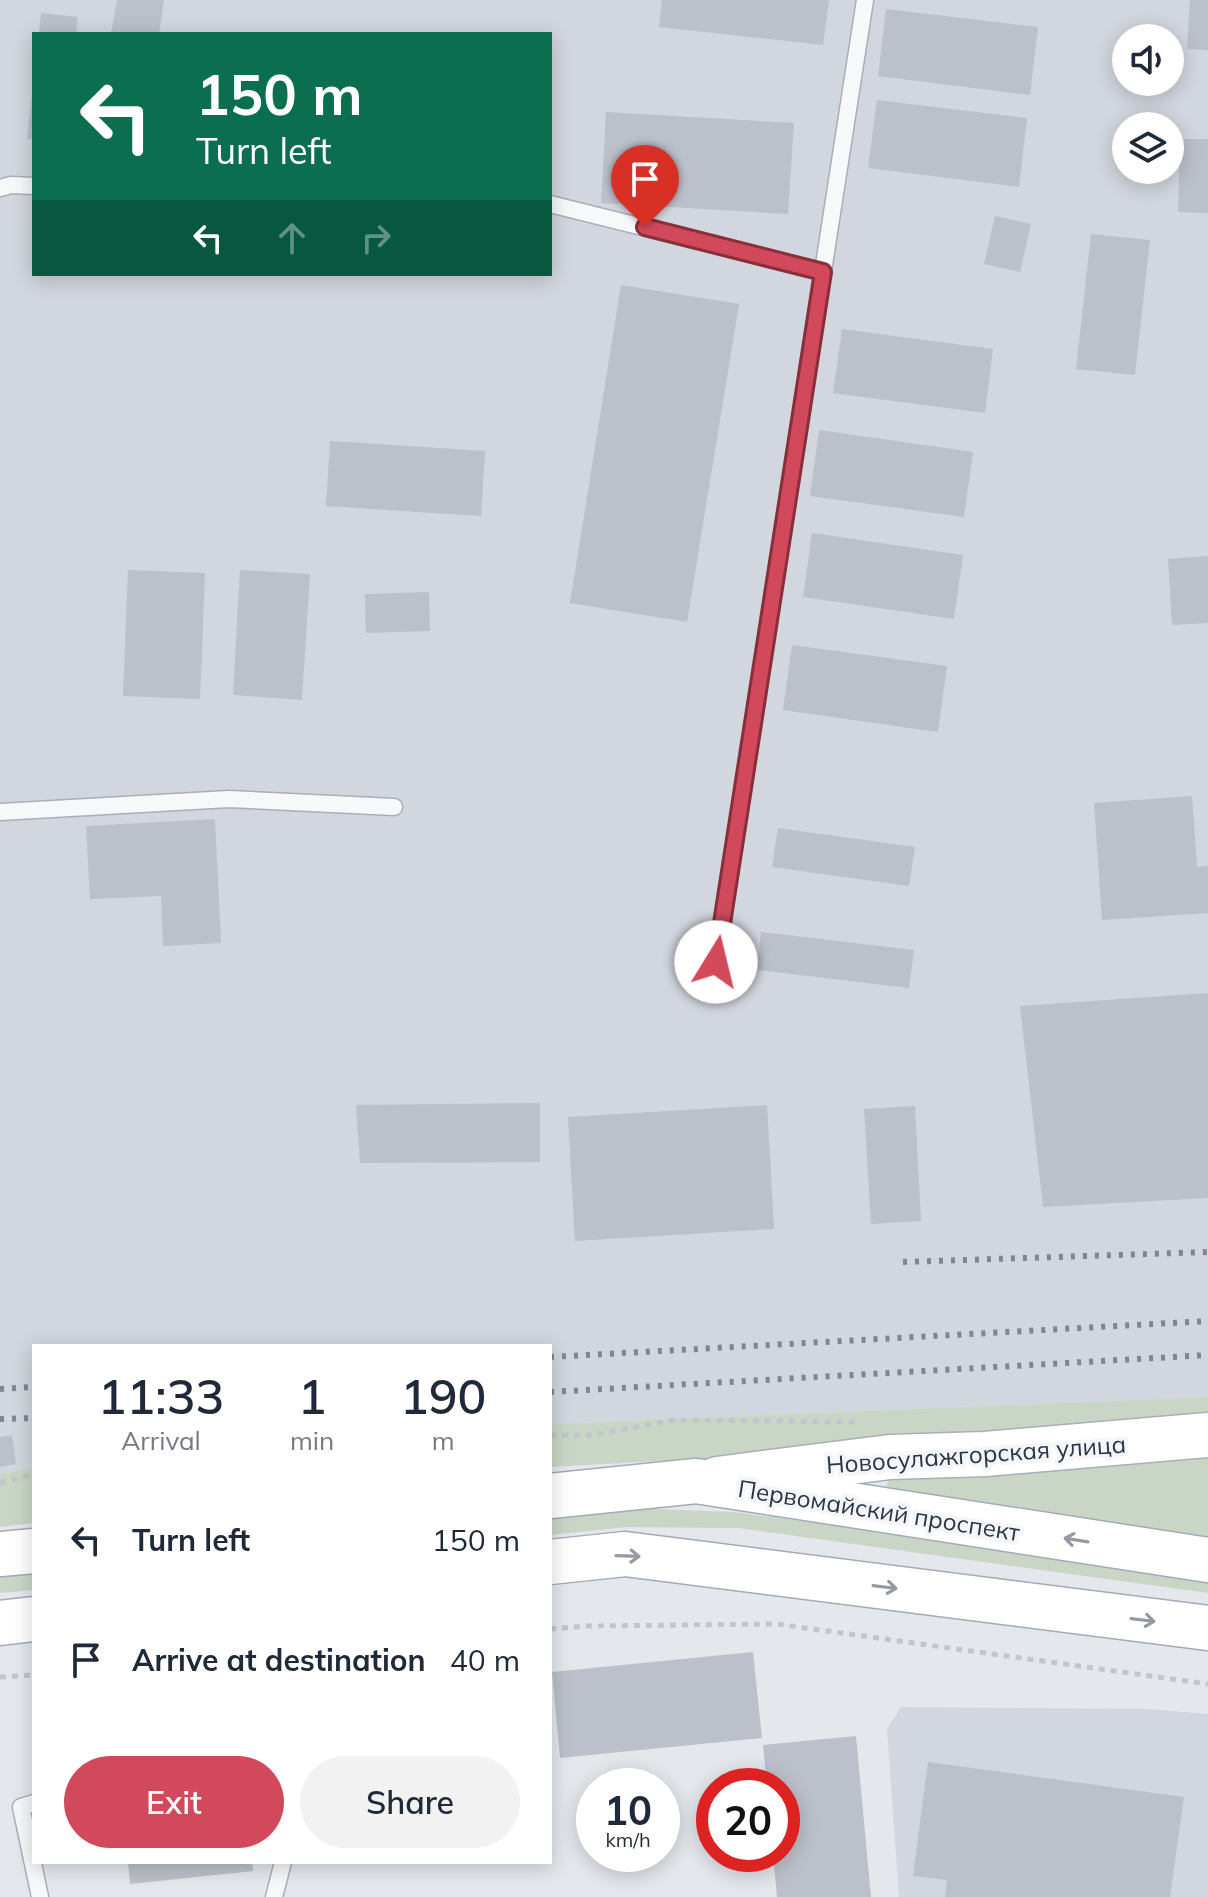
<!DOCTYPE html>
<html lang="en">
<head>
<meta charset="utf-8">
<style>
  body { margin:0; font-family:Mulish,sans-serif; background:#f2f2f3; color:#1f2937; height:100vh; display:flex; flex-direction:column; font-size:30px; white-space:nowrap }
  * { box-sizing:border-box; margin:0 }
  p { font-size:26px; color:#747a83 }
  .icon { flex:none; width:44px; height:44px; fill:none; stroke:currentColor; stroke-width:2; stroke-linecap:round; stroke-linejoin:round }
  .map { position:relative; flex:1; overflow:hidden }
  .sheet { position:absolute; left:32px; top:1344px; width:520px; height:520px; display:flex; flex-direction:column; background:#fff; border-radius:0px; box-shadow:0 4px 20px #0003 }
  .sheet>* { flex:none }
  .top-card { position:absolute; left:32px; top:32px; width:520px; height:244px; border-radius:0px; box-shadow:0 4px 20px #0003; background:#0b6e4f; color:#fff; overflow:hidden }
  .controls { position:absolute; left:1112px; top:24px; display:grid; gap:16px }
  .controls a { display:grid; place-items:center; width:72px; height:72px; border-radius:50%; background:#fff; box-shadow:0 4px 20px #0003; font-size:40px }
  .speed { position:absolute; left:576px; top:1768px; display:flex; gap:16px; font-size:40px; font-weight:700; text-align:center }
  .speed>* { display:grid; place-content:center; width:104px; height:104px; border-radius:50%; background:#fff; box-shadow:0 4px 20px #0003; line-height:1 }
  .speed small { font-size:20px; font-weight:400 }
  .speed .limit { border:12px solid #d22; background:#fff; color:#111 }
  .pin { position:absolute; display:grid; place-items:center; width:68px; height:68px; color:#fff; margin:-82px -34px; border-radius:50% 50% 50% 0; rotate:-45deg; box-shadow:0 0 8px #0007 }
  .pin .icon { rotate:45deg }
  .me { position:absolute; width:88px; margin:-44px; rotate:9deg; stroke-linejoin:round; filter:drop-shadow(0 0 6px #0008) }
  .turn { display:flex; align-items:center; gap:28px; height:168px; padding:0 32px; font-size:36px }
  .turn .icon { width:104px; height:104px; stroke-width:2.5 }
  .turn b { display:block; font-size:56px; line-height:68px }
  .lanes { display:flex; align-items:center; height:76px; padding:0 32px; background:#0003; justify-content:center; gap:40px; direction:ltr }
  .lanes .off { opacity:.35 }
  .eta { display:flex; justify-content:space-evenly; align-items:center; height:136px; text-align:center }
  .eta b { font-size:48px; font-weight:600; line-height:56px }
  .action { display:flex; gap:16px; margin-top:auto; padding:16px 32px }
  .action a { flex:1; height:92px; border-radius:48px; background:#d1495b; color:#fff; font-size:32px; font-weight:600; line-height:92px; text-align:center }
  .action a+a { background:#f2f2f3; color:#1f2937 }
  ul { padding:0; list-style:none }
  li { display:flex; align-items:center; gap:24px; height:120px; padding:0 32px }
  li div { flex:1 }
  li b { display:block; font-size:30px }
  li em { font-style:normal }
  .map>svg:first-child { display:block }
  .built { fill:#d2d6de; fill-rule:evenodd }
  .green { fill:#c9d6c5 }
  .building { fill:#bbc0ca }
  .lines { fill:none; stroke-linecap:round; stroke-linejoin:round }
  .lane-casing { stroke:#a9aeb7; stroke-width:19 }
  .secondary-casing { stroke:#a9aeb7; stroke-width:47 }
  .primary-casing { stroke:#a3abb8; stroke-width:47 }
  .path { stroke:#c2c5cb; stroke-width:5; stroke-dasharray:6 6; stroke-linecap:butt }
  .lane { stroke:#f7f8fa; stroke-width:16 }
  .secondary { stroke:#fff; stroke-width:44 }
  .primary { stroke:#fff; stroke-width:44 }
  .rail { stroke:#7d8696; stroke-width:6; stroke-dasharray:4 8; stroke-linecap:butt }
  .oneway { stroke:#959aa2 }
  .route-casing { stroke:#882f3b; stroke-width:20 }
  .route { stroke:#d1495b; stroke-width:14 }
  .labels { text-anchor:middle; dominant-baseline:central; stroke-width:8; stroke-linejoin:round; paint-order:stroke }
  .street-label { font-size:24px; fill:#2b3445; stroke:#f4f6f9 }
</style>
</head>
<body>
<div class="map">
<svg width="1208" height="1897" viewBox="0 0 1208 1897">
  <rect width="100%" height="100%" fill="#e4e7ec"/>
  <!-- built -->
  <g class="built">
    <path d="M 0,0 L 1208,0 L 1208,1397 L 550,1424 L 550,1346 L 34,1346 L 34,1468 L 0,1474 ZM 34,34 L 550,34 L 550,274 L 34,274 ZM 1126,38 L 1170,38 L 1170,82 L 1126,82 ZM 1126,126 L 1170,126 L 1170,170 L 1126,170 Z"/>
    <path d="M 901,1707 L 1147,1709 L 1208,1714 L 1208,1897 L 899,1897 L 887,1729 Z"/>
  </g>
  <!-- green -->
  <g class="green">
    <path d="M 1208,1397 L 1208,1419 L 786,1454 L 550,1467 L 550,1424 Z"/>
    <path d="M 1208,1445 L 1208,1541 L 886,1487 L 895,1466 Z"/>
    <path d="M 34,1468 L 34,1523 L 0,1527 L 0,1474 Z"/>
    <path d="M 627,1508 L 734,1512 L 1208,1575 L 1208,1593 L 738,1528 L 626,1527 L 550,1535 L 550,1516 Z"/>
    <path d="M 34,1569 L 34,1590 L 0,1593 L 0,1573 Z"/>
  </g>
  <!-- building -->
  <g class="building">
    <path d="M 117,0 L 164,0 L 159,34 L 111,34 Z"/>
    <path d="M 662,0 L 829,0 L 823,45 L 659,27 Z"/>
    <path d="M 1190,0 L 1208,0 L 1208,50 L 1187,49 Z"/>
    <path d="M 886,9 L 1038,27 L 1030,95 L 878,76 Z"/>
    <path d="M 41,13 L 78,17 L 76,34 L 39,34 Z"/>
    <path d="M 32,95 L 34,95 L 34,140 L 27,139 Z"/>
    <path d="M 877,100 L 1027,118 L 1019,187 L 868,168 Z"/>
    <path d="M 606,112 L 794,123 L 788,214 L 601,203 Z"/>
    <path d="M 1180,139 L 1208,139 L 1208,213 L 1178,212 Z"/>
    <path d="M 995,216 L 1031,224 L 1020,272 L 984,264 Z"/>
    <path d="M 1091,234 L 1150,240 L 1135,375 L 1076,369 Z"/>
    <path d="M 621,285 L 739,304 L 687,622 L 570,603 Z"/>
    <path d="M 842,329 L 993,349 L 985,413 L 833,393 Z"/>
    <path d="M 819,430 L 973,452 L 964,517 L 810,496 Z"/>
    <path d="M 330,441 L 485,451 L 481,516 L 326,506 Z"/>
    <path d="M 812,533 L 963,555 L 954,619 L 803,597 Z"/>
    <path d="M 1208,556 L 1208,623 L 1172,625 L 1168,559 Z"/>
    <path d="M 128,570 L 205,573 L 200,699 L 123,696 Z"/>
    <path d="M 240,570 L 310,574 L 302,700 L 233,695 Z"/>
    <path d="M 429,592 L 430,631 L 366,633 L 365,594 Z"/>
    <path d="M 792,645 L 947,666 L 938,732 L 783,710 Z"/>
    <path d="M 1192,796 L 1197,867 L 1208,866 L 1208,913 L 1102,920 L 1094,803 Z"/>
    <path d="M 215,819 L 221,943 L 163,946 L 161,896 L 90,899 L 86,826 Z"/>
    <path d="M 778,828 L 915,847 L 909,886 L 772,867 Z"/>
    <path d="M 761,932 L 914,950 L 909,988 L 757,970 Z"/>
    <path d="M 1208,993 L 1208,1198 L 1043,1207 L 1020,1006 Z"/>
    <path d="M 540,1103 L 540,1162 L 360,1163 L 356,1105 Z"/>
    <path d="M 767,1105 L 774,1229 L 575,1241 L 568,1117 Z"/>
    <path d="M 915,1106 L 921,1221 L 871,1224 L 864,1109 Z"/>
    <path d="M 12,1435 L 16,1464 L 0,1467 L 0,1437 Z"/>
    <path d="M 753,1652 L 762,1738 L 560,1758 L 552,1672 Z"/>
    <path d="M 856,1736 L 871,1897 L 777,1897 L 773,1854 L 782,1854 L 782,1786 L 767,1786 L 763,1745 Z"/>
    <path d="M 928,1762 L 1184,1797 L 1170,1897 L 945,1897 L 947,1880 L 913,1876 Z"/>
    <path d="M 128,1862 L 252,1862 L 253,1871 L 130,1884 Z"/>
  </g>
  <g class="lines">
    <defs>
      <g id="lane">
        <path d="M 0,188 L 11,185 L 34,186"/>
        <path d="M 550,204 L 823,272"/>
        <path d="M 0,812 L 229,799 L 394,807"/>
        <path d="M 716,962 L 865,0"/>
        <path d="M 34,1803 L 21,1807 L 40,1897"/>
        <path d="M 274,1897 L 283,1862"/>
      </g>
      <path id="secondary" d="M 717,1479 L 890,1457 L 985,1454 L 1208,1435"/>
      <g id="primary">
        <path d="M 550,1496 L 696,1481 L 1208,1560"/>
        <path d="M 0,1554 L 34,1551"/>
        <path d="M 550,1562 L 625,1554 L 1208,1628"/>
        <path d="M 0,1623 L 34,1619"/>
      </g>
    </defs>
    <!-- lane casing -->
    <use href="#lane" class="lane-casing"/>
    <!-- secondary casing -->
    <use href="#secondary" class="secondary-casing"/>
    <!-- primary casing -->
    <use href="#primary" class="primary-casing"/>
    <!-- path -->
    <g class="path">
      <path d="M 550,1435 L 592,1435 L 674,1420 L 856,1422"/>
      <path d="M 0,1483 L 34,1474"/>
      <path d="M 550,1629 L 587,1626 L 777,1624 L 1208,1684"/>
      <path d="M 0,1677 L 34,1675"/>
    </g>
    <!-- lane -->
    <use href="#lane" class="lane"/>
    <!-- secondary -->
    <use href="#secondary" class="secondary"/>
    <!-- primary -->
    <use href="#primary" class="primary"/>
    <!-- rail -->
    <g class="rail">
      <path d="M 903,1262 L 1208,1252"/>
      <path d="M 550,1357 L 1208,1321"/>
      <path d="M 0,1389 L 34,1387"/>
      <path d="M 550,1392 L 1208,1355"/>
      <path d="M 0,1419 L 34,1418"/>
    </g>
  </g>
  <!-- one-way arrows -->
  <defs><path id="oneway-shaft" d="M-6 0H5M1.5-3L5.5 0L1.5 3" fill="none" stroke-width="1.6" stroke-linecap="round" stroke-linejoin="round" transform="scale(2)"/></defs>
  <g class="oneway">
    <use href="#oneway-shaft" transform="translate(1076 1540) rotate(-171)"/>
    <use href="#oneway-shaft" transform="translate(628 1556) rotate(2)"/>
    <use href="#oneway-shaft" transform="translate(885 1587) rotate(7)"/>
    <use href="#oneway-shaft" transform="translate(1143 1620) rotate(7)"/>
  </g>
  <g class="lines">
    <defs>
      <path id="route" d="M 645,227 L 823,272 L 716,962"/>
    </defs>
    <!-- route casing -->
    <use href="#route" class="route-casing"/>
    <!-- route -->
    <use href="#route" class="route"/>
  </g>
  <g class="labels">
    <!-- street labels -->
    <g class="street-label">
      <text transform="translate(976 1454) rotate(-4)">Новосулажгорская улица</text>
      <text transform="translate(879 1510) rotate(9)">Первомайский проспект</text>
    </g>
  </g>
</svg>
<div class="controls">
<a><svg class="icon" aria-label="sound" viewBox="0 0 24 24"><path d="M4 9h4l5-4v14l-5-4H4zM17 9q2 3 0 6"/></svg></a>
<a><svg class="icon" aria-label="layers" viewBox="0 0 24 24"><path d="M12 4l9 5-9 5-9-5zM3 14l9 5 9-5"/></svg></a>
</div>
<div class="speed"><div>10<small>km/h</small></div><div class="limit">20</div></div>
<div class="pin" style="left:645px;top:227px;background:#d93025"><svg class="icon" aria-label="arrive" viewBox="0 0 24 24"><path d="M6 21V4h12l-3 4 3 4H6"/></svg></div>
<svg class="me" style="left:716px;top:962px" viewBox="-20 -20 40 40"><circle r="19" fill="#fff"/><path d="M0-13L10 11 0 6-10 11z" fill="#d1495b"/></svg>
<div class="top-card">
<div class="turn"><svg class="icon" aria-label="left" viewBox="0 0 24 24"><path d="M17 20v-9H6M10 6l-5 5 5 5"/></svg><div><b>150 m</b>Turn left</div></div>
<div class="lanes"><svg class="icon" aria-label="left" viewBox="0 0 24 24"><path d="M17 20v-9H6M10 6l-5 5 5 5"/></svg><svg class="icon off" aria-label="ahead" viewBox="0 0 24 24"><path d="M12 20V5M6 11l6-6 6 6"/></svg><svg class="icon off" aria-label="right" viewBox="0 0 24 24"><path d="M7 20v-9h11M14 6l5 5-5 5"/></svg></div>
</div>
<section class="sheet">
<div class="eta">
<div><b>11:33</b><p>Arrival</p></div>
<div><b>1</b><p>min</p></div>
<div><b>190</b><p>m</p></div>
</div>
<ul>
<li><svg class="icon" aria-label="left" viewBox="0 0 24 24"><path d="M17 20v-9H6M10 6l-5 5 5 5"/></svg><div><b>Turn left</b></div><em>150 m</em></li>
<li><svg class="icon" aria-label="arrive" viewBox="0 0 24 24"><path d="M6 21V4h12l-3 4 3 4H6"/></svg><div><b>Arrive at destination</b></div><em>40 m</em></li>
</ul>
<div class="action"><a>Exit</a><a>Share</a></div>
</section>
</div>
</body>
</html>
